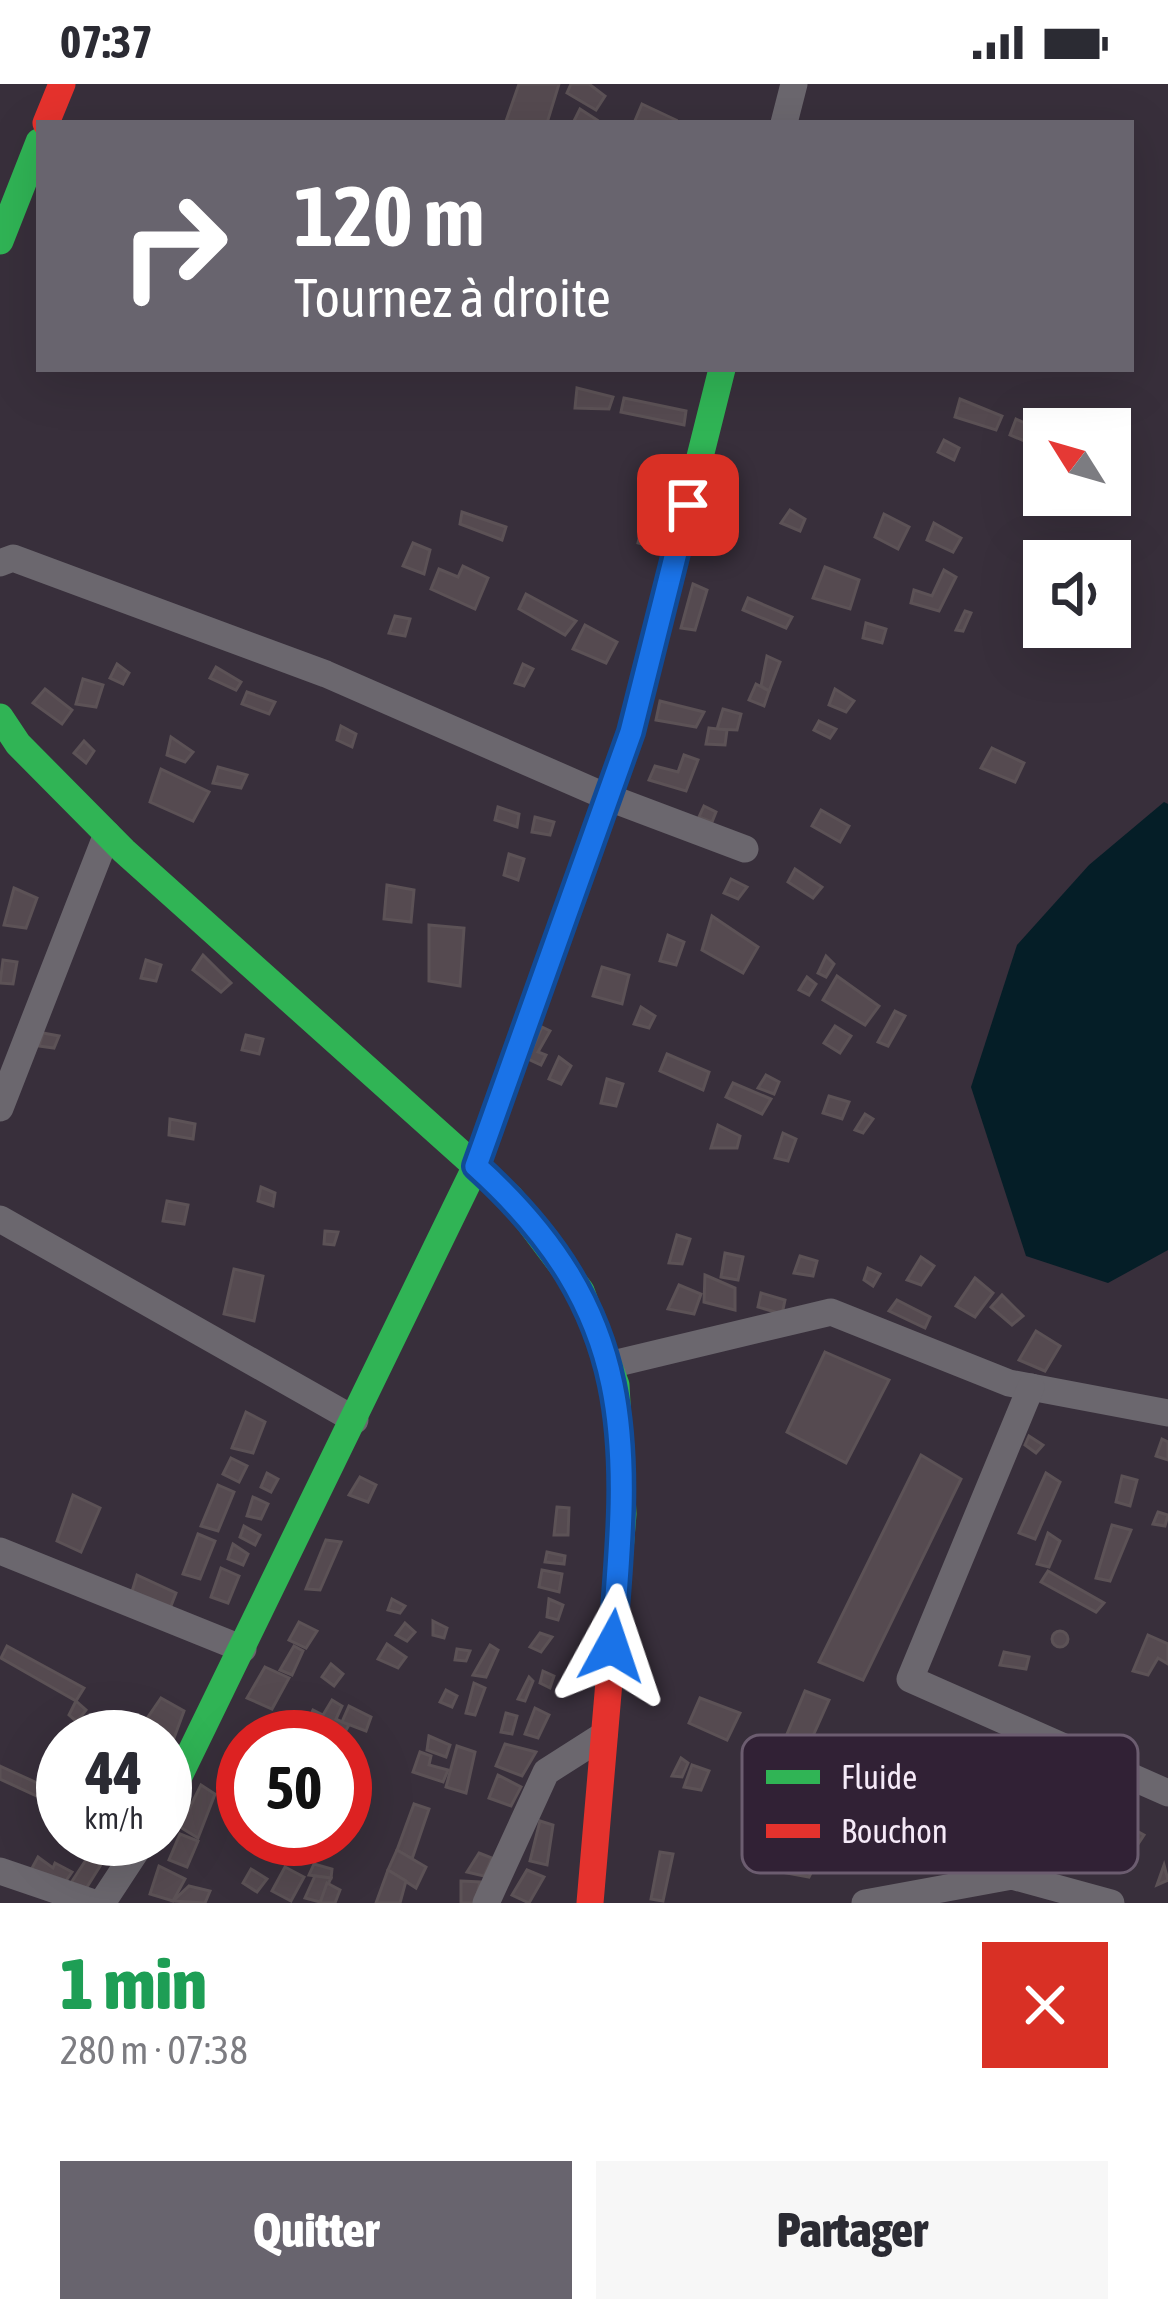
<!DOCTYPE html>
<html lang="fr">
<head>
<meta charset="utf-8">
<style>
  body { margin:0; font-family:"Asap Condensed",sans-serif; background:#f7f7f7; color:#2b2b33; height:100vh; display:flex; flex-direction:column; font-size:45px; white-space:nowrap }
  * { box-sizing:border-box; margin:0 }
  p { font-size:39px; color:#7c7c81 }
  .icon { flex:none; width:66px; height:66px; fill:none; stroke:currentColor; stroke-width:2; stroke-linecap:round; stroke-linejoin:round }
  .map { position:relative; height:1819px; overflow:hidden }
  .side { display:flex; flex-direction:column; background:#fff; flex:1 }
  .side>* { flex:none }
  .guide { position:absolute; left:36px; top:36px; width:1098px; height:252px; border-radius:0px; box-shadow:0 12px 48px #0002; background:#68646e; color:#fff; overflow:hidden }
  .needle { width:78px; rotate:307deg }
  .controls { position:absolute; left:1023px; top:324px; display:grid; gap:24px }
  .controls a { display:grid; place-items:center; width:108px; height:108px; border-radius:0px; background:#fff; box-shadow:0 12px 48px #0002; font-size:60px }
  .speed { position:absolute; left:36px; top:1626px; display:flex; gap:24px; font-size:60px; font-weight:700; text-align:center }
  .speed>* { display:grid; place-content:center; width:156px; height:156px; border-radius:50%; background:#fff; box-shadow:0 12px 48px #0002; line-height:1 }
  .speed small { font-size:30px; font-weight:400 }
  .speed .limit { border:18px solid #d22; background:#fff; color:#111 }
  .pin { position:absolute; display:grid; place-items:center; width:102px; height:102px; color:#fff; margin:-51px; border-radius:24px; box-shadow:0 6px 18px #0006 }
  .me { position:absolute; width:132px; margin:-66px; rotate:5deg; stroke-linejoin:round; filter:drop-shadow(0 0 9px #0008) }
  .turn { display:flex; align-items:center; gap:42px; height:252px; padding:0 60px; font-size:54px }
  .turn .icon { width:156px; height:156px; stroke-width:2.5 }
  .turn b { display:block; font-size:84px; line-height:102px }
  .round { display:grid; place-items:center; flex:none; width:126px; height:126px; border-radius:0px; background:#f7f7f7 }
  .headline { display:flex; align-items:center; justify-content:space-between; height:204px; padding:0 60px }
  h1 { font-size:72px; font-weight:800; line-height:90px; color:#1e9e55 }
  .primary-button { display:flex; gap:24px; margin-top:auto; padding:24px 60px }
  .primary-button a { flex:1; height:138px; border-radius:0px; background:#68646e; color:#fff; font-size:48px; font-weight:800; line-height:138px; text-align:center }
  .primary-button a+a { background:#f7f7f7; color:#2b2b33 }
  .status { display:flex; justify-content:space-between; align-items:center; height:84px; padding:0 60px; background:#fff; direction:ltr }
  .status svg { height:33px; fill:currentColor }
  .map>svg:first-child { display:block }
  .water { fill:#051e27 }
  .building { fill:#554a50; stroke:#5c5256; stroke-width:3 }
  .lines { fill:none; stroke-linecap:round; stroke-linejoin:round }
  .street { stroke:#6b676e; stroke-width:27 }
  .fast { stroke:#30b455; stroke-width:27 }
  .jam { stroke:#e5322d; stroke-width:27 }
  .route-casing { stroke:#114b97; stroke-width:30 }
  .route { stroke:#1a73e8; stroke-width:21 }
  .key { fill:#312135; stroke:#6c5d70; stroke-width:3 }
  .key-label { font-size:33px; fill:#f5eaf8 }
</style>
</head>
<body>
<div class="status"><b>07:37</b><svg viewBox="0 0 49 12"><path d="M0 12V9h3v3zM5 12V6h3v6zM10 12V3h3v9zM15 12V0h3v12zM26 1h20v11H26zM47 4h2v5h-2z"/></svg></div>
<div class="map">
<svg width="1168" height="1819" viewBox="0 0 1168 1819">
  <rect width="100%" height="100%" fill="#382f3b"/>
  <!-- water -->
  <path class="water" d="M 1164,718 L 1168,720 L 1168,1166 L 1108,1199 L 1026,1172 L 971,1003 L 1017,861 L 1089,781 Z"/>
  <!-- building -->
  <g class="building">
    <path d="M 519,0 L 559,0 L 547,39 L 506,37 Z"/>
    <path d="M 571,0 L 589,0 L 605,12 L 596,26 L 567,9 Z"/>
    <path d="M 642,20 L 676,36 L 674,39 L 634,39 Z"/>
    <path d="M 580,25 L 597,36 L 594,39 L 573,39 Z"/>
    <path d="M 577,304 L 613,313 L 609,325 L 575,324 Z"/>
    <path d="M 624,314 L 686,327 L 684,341 L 621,328 Z"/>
    <path d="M 960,315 L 1002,332 L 996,346 L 955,333 Z"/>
    <path d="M 1016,335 L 1034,343 L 1027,358 L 1010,351 Z"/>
    <path d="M 944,356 L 959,364 L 954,376 L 938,368 Z"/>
    <path d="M 790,426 L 805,435 L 800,447 L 781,439 Z"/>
    <path d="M 462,428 L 506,443 L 502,456 L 460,440 Z"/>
    <path d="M 884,430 L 909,443 L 898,465 L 875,453 Z"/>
    <path d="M 643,437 L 653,442 L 649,462 L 638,459 Z"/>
    <path d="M 934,439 L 961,454 L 953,468 L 927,456 Z"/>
    <path d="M 413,459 L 430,466 L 424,490 L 403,482 Z"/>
    <path d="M 463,482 L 488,494 L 475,525 L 431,505 L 439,485 L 458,493 Z"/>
    <path d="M 825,483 L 859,496 L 850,525 L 813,514 Z"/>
    <path d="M 944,486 L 956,493 L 939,527 L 911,519 L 914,506 L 932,512 Z"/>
    <path d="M 693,500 L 707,506 L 695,546 L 681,544 Z"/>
    <path d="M 526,510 L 576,537 L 565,551 L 519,525 Z"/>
    <path d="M 748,514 L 792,533 L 786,544 L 743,526 Z"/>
    <path d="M 965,527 L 971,529 L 963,547 L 956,546 Z"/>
    <path d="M 395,532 L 410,535 L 405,552 L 389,549 Z"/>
    <path d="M 866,539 L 886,545 L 882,559 L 863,554 Z"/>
    <path d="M 585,541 L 617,558 L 606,579 L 573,565 Z"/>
    <path d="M 767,572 L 780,578 L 769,607 L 761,602 Z"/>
    <path d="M 117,580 L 129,589 L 123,600 L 110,594 Z"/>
    <path d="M 523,580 L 533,585 L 524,602 L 515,599 Z"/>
    <path d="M 216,583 L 241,598 L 236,606 L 210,594 Z"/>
    <path d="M 83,595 L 103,601 L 96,623 L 76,620 Z"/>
    <path d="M 756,600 L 769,607 L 764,622 L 749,616 Z"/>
    <path d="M 45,605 L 72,626 L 62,640 L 33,619 Z"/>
    <path d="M 835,605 L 854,617 L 846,628 L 829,621 Z"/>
    <path d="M 247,608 L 275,618 L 269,630 L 242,620 Z"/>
    <path d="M 660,617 L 704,628 L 696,643 L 656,636 Z"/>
    <path d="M 723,625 L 741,630 L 737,646 L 717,645 Z"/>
    <path d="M 819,637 L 836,645 L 830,654 L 814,646 Z"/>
    <path d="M 341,642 L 356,650 L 352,663 L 337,656 Z"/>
    <path d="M 709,644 L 727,646 L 725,661 L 706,660 Z"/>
    <path d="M 171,653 L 193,668 L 185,678 L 167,671 Z"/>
    <path d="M 84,657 L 94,667 L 86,679 L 74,669 Z"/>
    <path d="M 992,664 L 1024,679 L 1015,698 L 981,684 Z"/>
    <path d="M 684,671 L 698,676 L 686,707 L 649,696 L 655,682 L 678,688 Z"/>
    <path d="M 218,683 L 247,691 L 241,704 L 213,699 Z"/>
    <path d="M 161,685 L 209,708 L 193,737 L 150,718 Z"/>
    <path d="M 704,722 L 716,728 L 712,738 L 699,733 Z"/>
    <path d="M 498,723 L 519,730 L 517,743 L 495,736 Z"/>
    <path d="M 821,726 L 849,742 L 840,758 L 812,742 Z"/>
    <path d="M 535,733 L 554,738 L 550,751 L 532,748 Z"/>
    <path d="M 509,770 L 524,775 L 518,796 L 504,791 Z"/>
    <path d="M 795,785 L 822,803 L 813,814 L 788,798 Z"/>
    <path d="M 731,795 L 747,803 L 738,815 L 724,809 Z"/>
    <path d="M 387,801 L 414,806 L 411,838 L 384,835 Z"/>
    <path d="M 14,804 L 37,814 L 26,844 L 4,841 Z"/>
    <path d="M 712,832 L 758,863 L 743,889 L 702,866 Z"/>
    <path d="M 429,841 L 464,844 L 460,902 L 429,897 Z"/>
    <path d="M 668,851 L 684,858 L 676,881 L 660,877 Z"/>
    <path d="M 203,871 L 231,899 L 221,908 L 193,886 Z"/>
    <path d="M 826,872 L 834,880 L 826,893 L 818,889 Z"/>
    <path d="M 3,876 L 17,878 L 13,900 L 0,899 Z"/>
    <path d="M 146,876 L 161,881 L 156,897 L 141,894 Z"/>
    <path d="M 602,883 L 629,891 L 622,920 L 593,912 Z"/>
    <path d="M 837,892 L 879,922 L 865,941 L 823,916 Z"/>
    <path d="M 807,893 L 816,900 L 809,911 L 799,906 Z"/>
    <path d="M 641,923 L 655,932 L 649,944 L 634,940 Z"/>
    <path d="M 895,927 L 905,932 L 888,962 L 878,958 Z"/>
    <path d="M 835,942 L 851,952 L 840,969 L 824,959 Z"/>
    <path d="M 542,943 L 550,947 L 538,968 L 546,971 L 541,981 L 528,975 Z"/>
    <path d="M 43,949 L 59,952 L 54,964 L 39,962 Z"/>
    <path d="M 246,951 L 263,955 L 259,970 L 242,966 Z"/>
    <path d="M 667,970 L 709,988 L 703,1006 L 660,987 Z"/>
    <path d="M 559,973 L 571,982 L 561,1000 L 549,995 Z"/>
    <path d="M 766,991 L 779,998 L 774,1010 L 758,1004 Z"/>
    <path d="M 607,995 L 623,1000 L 616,1022 L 601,1019 Z"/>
    <path d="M 733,999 L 771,1015 L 762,1030 L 726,1013 Z"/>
    <path d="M 829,1012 L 849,1018 L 842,1035 L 823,1029 Z"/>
    <path d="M 865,1030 L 873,1035 L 863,1049 L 855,1046 Z"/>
    <path d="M 170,1035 L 195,1040 L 193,1055 L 169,1051 Z"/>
    <path d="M 718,1041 L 740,1052 L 737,1064 L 711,1064 Z"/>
    <path d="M 783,1049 L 796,1055 L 788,1077 L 775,1074 Z"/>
    <path d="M 261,1103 L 275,1109 L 273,1122 L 258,1117 Z"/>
    <path d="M 167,1117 L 188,1121 L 184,1140 L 163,1137 Z"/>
    <path d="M 325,1147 L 338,1148 L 334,1161 L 324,1160 Z"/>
    <path d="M 677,1151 L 690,1155 L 682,1180 L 669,1179 Z"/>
    <path d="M 725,1169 L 743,1173 L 738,1196 L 721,1193 Z"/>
    <path d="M 800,1172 L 817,1177 L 813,1192 L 794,1189 Z"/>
    <path d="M 921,1173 L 934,1182 L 921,1201 L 907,1196 Z"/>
    <path d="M 868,1184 L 880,1190 L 873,1202 L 864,1196 Z"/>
    <path d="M 234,1185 L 263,1192 L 254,1237 L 224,1230 Z"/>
    <path d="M 705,1191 L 735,1204 L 735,1226 L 704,1218 Z"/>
    <path d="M 975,1194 L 993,1209 L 975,1233 L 956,1222 Z"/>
    <path d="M 679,1201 L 701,1210 L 694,1230 L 668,1225 Z"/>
    <path d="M 761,1209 L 785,1216 L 782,1230 L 758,1223 Z"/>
    <path d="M 1002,1211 L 1023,1232 L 1012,1241 L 991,1223 Z"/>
    <path d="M 897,1216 L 930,1233 L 925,1244 L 889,1227 Z"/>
    <path d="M 1036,1247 L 1060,1262 L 1045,1287 L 1019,1276 Z"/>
    <path d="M 825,1268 L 889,1296 L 846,1379 L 787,1348 Z"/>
    <path d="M 246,1328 L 265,1338 L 253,1369 L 232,1364 Z"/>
    <path d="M 1029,1352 L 1043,1361 L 1036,1369 L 1025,1361 Z"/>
    <path d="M 1162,1355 L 1168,1358 L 1168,1376 L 1156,1372 Z"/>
    <path d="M 921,1371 L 961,1395 L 863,1596 L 819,1578 Z"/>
    <path d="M 231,1374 L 247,1382 L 239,1398 L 223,1390 Z"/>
    <path d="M 267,1389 L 278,1395 L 271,1408 L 261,1403 Z"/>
    <path d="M 1046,1389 L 1060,1398 L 1035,1455 L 1019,1449 Z"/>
    <path d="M 1122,1392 L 1137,1396 L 1130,1422 L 1116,1418 Z"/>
    <path d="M 360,1393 L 376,1401 L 368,1418 L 349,1411 Z"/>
    <path d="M 218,1401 L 234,1408 L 218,1447 L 201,1442 Z"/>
    <path d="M 73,1411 L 100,1424 L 81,1468 L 57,1457 Z"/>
    <path d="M 253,1413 L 268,1420 L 261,1435 L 247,1432 Z"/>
    <path d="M 557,1423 L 569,1424 L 568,1451 L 554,1451 Z"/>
    <path d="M 1158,1428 L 1168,1431 L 1165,1442 L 1153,1440 Z"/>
    <path d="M 1112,1441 L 1131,1446 L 1110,1497 L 1096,1494 Z"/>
    <path d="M 244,1442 L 260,1451 L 255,1461 L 240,1453 Z"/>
    <path d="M 1048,1449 L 1060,1457 L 1049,1483 L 1037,1480 Z"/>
    <path d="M 198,1450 L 215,1457 L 200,1495 L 183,1490 Z"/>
    <path d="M 326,1456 L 341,1458 L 320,1506 L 306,1505 Z"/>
    <path d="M 233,1460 L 248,1470 L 243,1481 L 228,1475 Z"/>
    <path d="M 547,1468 L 565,1472 L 564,1480 L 545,1478 Z"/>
    <path d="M 221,1484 L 239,1492 L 228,1519 L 211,1513 Z"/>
    <path d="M 542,1486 L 562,1490 L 559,1508 L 539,1503 Z"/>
    <path d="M 1048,1487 L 1104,1519 L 1096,1528 L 1041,1498 Z"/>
    <path d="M 137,1491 L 176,1509 L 169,1527 L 131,1511 Z"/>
    <path d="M 392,1515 L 405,1522 L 400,1529 L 388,1526 Z"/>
    <path d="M 549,1515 L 563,1521 L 558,1536 L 547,1533 Z"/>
    <path d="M 433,1537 L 447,1544 L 444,1554 L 433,1551 Z"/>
    <path d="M 299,1538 L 317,1547 L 306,1564 L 289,1556 Z"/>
    <path d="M 405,1539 L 415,1548 L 407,1557 L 396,1551 Z"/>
    <circle cx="1060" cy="1555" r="8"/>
    <path d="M 540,1549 L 552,1553 L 541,1568 L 530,1563 Z"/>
    <path d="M 1148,1551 L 1168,1560 L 1168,1580 L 1158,1574 L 1148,1591 L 1133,1587 Z"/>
    <path d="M 387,1560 L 406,1573 L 398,1584 L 378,1575 Z"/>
    <path d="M 490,1561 L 498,1566 L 486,1593 L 473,1591 Z"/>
    <path d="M 7,1562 L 84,1604 L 76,1617 L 1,1574 Z"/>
    <path d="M 294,1562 L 303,1567 L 292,1591 L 280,1586 Z"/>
    <path d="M 457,1565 L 470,1567 L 466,1577 L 455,1576 Z"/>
    <path d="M 1004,1568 L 1029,1573 L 1026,1585 L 1000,1581 Z"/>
    <path d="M 331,1580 L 343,1590 L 334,1602 L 322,1593 Z"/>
    <path d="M 265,1583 L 289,1594 L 272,1625 L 247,1614 Z"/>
    <path d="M 543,1587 L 554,1592 L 550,1604 L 540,1599 Z"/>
    <path d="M 529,1593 L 533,1597 L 525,1617 L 518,1615 Z"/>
    <path d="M 474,1599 L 485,1604 L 475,1631 L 466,1629 Z"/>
    <path d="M 446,1606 L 457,1612 L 452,1623 L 440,1618 Z"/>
    <path d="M 805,1607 L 829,1616 L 787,1710 L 765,1703 Z"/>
    <path d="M 161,1614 L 184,1627 L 170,1665 L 165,1653 L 139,1646 Z"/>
    <path d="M 700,1614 L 740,1629 L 727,1656 L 689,1639 Z"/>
    <path d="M 332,1616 L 342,1622 L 336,1635 L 349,1641 L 342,1653 L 308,1637 L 313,1626 L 323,1631 Z"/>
    <path d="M 76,1617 L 86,1626 L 77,1638 L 69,1631 Z"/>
    <path d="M 349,1622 L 371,1633 L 366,1647 L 342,1638 Z"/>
    <path d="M 535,1624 L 549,1631 L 538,1654 L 525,1650 Z"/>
    <path d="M 506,1629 L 517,1632 L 512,1650 L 501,1648 Z"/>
    <path d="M 429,1652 L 450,1661 L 446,1673 L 427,1666 Z"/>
    <path d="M 243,1655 L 243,1683 L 241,1686 L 229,1677 Z"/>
    <path d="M 505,1660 L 536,1668 L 522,1692 L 496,1682 Z"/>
    <path d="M 457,1662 L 475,1668 L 466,1709 L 446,1703 Z"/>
    <path d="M 420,1668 L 431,1672 L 429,1681 L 448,1686 L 443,1698 L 413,1688 Z"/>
    <path d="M 681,1674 L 688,1679 L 682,1693 L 672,1692 Z"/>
    <path d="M 692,1681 L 709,1687 L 701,1706 L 684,1703 Z"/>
    <path d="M 0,1682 L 46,1703 L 41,1714 L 0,1695 Z"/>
    <path d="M 498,1691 L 521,1703 L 511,1722 L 489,1714 Z"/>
    <path d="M 201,1701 L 215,1710 L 198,1754 L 180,1743 Z"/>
    <path d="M 414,1720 L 429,1725 L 412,1775 L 397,1766 Z"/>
    <path d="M 1110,1732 L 1144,1751 L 1138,1760 L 1103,1744 Z"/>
    <path d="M 540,1737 L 553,1741 L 547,1781 L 530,1777 Z"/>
    <path d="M 180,1750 L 198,1757 L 187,1783 L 169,1776 Z"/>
    <path d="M 266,1755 L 284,1755 L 277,1767 L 263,1760 Z"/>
    <path d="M 99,1756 L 112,1763 L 82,1811 L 67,1805 Z"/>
    <path d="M 768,1762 L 817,1777 L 809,1793 L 759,1784 Z"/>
    <path d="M 397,1766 L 426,1783 L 416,1804 L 388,1786 Z"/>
    <path d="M 660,1768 L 673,1770 L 663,1817 L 651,1815 Z"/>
    <path d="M 479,1769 L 492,1774 L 484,1792 L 467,1788 Z"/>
    <path d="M 38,1773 L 53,1784 L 55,1779 L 72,1788 L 63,1801 L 31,1786 Z"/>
    <path d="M 314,1780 L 332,1785 L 331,1794 L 309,1791 Z"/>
    <path d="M 1164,1781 L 1168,1796 L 1157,1801 Z"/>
    <path d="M 159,1782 L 185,1795 L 173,1817 L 150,1810 Z"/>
    <path d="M 285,1783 L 304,1793 L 291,1817 L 272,1807 Z"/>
    <path d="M 251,1785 L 267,1795 L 257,1808 L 243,1799 Z"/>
    <path d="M 388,1786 L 406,1797 L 400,1819 L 376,1819 Z"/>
    <path d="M 527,1786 L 544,1793 L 529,1819 L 512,1811 Z"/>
    <path d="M 315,1792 L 331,1794 L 320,1818 L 305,1814 Z"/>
    <path d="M 461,1797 L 480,1798 L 475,1819 L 461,1819 Z"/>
    <path d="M 327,1799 L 340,1806 L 335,1819 L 320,1819 Z"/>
    <path d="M 189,1802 L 210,1807 L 205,1819 L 173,1817 Z"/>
  </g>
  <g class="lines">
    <!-- street -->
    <g class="street">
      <path d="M 784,39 L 794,0"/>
      <path d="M 0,479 L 13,474 L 326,590 L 607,713 L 745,765"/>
      <path d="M 0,1024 L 107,750"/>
      <path d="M 0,1135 L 355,1336"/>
      <path d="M 609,1281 L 831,1228 L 1009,1299 L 1168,1329"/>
      <path d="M 1031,1303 L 910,1595 L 1168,1709"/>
      <path d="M 0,1467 L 243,1565"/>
      <path d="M 0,1787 L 94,1819"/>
      <path d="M 102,1819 L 144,1755"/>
      <path d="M 486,1819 L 546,1688 L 604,1651"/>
      <path d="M 865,1819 L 1012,1792 L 1111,1819"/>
    </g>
    <!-- fast -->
    <g class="fast">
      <path d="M 0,157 L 39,58"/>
      <path d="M 0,633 L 18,660 L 124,767 L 511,1114 L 581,1207 L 616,1301 L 623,1430 L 613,1551"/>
      <path d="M 165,1721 L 476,1082 L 631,648 L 722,285"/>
    </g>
    <!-- jam -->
    <g class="jam">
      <path d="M 46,39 L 62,0"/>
      <path d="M 590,1819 L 613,1551"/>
    </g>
  </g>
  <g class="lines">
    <defs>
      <path id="route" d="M 612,1562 C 629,1359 641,1231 476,1082 L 631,648 L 688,421"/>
    </defs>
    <!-- route casing -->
    <use href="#route" class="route-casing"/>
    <!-- route -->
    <use href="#route" class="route"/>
  </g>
  <!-- legend -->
  <rect x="742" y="1651" width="396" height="138" rx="18" class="key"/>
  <rect x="766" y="1686" width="54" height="14" fill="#30b455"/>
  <rect x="766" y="1740" width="54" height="14" fill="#e5322d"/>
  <g class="key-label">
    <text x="841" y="1705">Fluide</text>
    <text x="841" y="1759">Bouchon</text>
  </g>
</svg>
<div class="controls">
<a><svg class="needle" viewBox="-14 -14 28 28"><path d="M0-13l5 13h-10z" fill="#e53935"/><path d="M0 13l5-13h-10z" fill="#7c7c81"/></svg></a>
<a><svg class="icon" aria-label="sound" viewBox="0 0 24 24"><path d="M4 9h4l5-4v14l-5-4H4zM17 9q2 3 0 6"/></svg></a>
</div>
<div class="speed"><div>44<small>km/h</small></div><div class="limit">50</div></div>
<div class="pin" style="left:688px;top:421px;background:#d93025"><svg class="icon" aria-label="arrive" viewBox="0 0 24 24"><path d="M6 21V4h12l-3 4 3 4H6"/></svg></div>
<svg class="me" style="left:612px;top:1562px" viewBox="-20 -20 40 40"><path d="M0-17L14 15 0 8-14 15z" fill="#1a73e8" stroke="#fff" stroke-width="4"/></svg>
<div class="guide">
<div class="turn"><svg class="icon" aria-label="right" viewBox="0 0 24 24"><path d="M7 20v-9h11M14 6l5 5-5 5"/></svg><div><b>120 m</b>Tournez à droite</div></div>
</div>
</div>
<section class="side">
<div class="headline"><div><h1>1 min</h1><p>280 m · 07:38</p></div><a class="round" style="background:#d93025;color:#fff"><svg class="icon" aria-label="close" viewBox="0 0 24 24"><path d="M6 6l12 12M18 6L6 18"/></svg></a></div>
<div class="primary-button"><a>Quitter</a><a>Partager</a></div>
</section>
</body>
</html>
